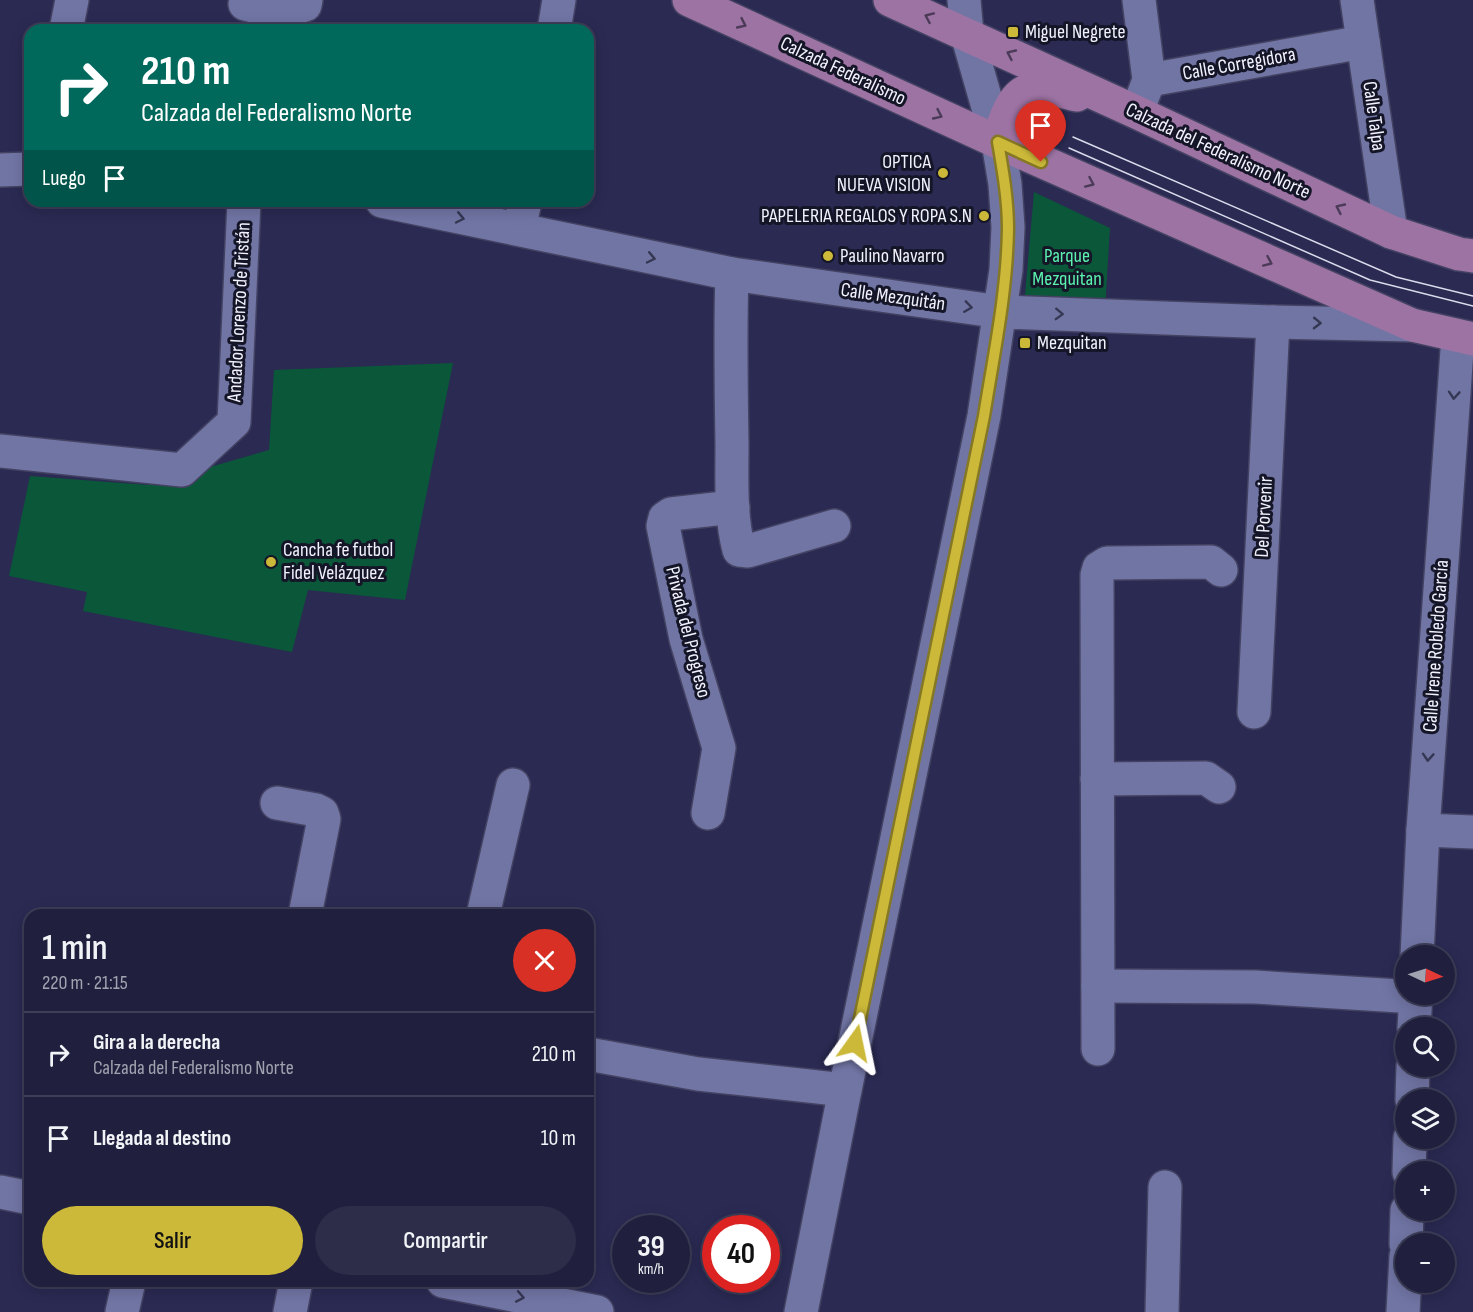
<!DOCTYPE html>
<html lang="es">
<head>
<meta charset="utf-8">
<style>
  body { margin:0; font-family:"Sofia Sans Condensed",sans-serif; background:#2d2d49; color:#f1f3f6; height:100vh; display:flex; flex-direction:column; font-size:22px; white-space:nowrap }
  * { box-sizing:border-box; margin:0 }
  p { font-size:20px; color:#a2a3b0 }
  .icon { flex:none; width:33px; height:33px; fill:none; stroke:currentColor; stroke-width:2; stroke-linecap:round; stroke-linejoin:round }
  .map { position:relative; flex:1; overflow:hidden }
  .sheet { position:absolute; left:24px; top:909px; width:570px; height:378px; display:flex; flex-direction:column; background:#20203e; border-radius:18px; box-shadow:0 3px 15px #0003,0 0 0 2px #3d3e58 }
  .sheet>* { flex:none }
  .top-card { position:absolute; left:24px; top:24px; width:570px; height:183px; border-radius:18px; box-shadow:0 3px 15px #0003,0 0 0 2px #3d3e58; background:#00695c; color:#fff; overflow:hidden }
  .needle { width:39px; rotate:94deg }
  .controls { position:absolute; left:1395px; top:945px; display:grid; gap:12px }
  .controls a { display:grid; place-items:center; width:60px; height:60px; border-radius:50%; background:#20203e; box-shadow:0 3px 15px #0003,0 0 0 2px #3d3e58; font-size:30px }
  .speed { position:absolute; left:612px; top:1215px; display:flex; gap:12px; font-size:30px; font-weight:700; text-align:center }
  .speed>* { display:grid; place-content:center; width:78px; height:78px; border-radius:50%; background:#20203e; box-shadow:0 3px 15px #0003,0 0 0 2px #3d3e58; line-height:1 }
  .speed small { font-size:15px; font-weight:400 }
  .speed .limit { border:9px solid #d22; background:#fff; color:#111 }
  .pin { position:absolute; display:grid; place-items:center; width:51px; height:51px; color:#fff; margin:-62px -26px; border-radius:50% 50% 50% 0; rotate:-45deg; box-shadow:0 0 6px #0007 }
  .pin .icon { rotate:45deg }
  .me { position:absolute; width:66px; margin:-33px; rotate:12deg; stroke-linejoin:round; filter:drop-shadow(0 0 4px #0008) }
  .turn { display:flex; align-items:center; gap:21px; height:126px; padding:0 18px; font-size:27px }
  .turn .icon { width:78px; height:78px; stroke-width:2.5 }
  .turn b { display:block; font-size:42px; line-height:51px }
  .then { display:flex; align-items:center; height:57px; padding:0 18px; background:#0003; gap:12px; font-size:22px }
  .round { display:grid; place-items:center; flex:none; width:63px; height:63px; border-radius:32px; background:#2d2d49 }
  .summary { display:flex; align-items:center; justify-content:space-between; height:102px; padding:0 18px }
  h1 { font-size:36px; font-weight:600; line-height:45px }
  .button { display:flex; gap:12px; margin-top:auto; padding:12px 18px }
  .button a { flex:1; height:69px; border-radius:36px; background:#ccb939; color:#111; font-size:24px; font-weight:600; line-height:69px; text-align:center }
  .button a+a { background:#2d2d49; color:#f1f3f6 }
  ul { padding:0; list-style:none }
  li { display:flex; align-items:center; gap:18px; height:84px; padding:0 18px; border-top:2px solid #3d3e58 }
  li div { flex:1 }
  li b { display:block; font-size:22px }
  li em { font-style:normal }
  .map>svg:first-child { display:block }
  .green { fill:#0b5739 }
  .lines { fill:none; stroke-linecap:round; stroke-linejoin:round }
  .street-casing { stroke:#444263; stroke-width:36 }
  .secondary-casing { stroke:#444263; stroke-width:36 }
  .primary-casing { stroke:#444263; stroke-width:36 }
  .street { stroke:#7175a4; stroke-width:33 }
  .secondary { stroke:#7175a4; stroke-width:33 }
  .primary { stroke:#9d73a3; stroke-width:33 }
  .tram { stroke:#dadbea; stroke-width:1.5 }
  .oneway { stroke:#4b3b59 }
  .oneway2 { stroke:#353753 }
  .route-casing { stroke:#857825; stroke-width:15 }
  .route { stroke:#ccb939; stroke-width:10 }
  .poi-dot { fill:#ccb939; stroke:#151528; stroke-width:2 }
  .labels { text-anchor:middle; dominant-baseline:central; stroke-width:6; stroke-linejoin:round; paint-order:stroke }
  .poi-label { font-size:20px; fill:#f1f2fd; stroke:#151528; text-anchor:start }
  .street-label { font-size:20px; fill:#f1f2fd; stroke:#151528 }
  .park-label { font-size:20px; fill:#5bf2af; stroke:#151528 }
</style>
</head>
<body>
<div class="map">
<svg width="1473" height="1312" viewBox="0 0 1473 1312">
  <rect width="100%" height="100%" fill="#2a2a53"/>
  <!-- green -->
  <g class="green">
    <path d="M 1034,192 L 1110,228 L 1105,310 L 1024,306 Z"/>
    <path d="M 453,363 L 405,600 L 308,590 L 292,652 L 83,611 L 87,592 L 9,576 L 30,476 L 148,485 L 269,450 L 274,370 Z"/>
  </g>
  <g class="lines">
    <defs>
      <g id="street">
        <path d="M 1139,0 L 1149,80 L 1141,101"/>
        <path d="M 1357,0 L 1391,232"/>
        <path d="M 245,4 L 282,13 L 305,5 L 306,0"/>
        <path d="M 66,30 L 72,0"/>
        <path d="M 554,30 L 559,0"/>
        <path d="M 1149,80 L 1363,42"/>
        <path d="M 0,170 L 30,169"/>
        <path d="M 382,201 L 732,274 L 1001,312 L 1273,322 L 1412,325"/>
        <path d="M 523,211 L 525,201"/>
        <path d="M 732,274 C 730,331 731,388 732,444 C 732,479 730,516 739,550 L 748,551 L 834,526"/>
        <path d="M 0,451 L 182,470 L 234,422 L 244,201"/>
        <path d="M 1254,712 L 1273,322"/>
        <path d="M 1097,779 L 1206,778 L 1219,787"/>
        <path d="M 277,803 L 316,810 L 322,813 L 324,819 L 305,915"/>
        <path d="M 708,813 L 719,748 L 686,639 L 663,526 L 665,518 L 671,514 L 733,507"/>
        <path d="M 1423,830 L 1473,832"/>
        <path d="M 483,915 L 513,785"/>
        <path d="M 1417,956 L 1423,830 L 1458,336"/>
        <path d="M 1098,986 L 1255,987 L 1416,997"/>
        <path d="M 1414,1028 L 1416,994"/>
        <path d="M 1098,1049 L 1097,575 L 1099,568 L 1107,563 L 1211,562 L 1221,570"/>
        <path d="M 588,1054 L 698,1074 L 845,1090"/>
        <path d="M 1412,1100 L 1413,1066"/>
        <path d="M 1409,1172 L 1410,1138"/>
        <path d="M 0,1192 L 30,1198"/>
        <path d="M 1406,1244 L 1407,1210"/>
        <path d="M 443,1281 L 597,1312"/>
        <path d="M 122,1312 L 129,1281"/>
        <path d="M 290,1312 L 296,1281"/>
        <path d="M 1162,1312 L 1165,1187"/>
        <path d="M 1403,1312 L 1406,1256"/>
      </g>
      <path id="secondary" d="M 801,1312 L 845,1090 L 984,416 L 1006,270 L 1008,227 L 1005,184 L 998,142 L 967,34 L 964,0"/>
      <g id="primary">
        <path d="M 689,0 L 998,142 L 1412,325 L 1473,339"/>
        <path d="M 890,0 L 1136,112 L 1391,232 L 1459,254 L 1473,256"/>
        <path d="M 998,142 C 1005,119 1012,86 1043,88 C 1054,89 1066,93 1077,95"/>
      </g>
    </defs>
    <!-- street casing -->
    <use href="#street" class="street-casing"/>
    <!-- secondary casing -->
    <use href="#secondary" class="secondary-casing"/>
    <!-- primary casing -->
    <use href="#primary" class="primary-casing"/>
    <!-- street -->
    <use href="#street" class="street"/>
    <!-- secondary -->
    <use href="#secondary" class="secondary"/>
    <!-- primary -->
    <use href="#primary" class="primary"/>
    <!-- tram -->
    <g class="tram">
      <path d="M 1073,137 L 1396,277 L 1473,296"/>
      <path d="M 1069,148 L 1370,280 L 1473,306"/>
    </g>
  </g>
  <!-- one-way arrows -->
  <defs><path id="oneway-chevron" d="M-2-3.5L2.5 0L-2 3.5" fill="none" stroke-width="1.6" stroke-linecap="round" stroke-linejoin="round" transform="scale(1.5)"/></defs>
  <g class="oneway">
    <use href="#oneway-chevron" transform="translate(929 17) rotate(-156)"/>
    <use href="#oneway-chevron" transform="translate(742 24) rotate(25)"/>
    <use href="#oneway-chevron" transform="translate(1011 54) rotate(-155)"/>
    <use href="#oneway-chevron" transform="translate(938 115) rotate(25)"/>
    <use href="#oneway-chevron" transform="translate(1090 183) rotate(24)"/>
    <use href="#oneway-chevron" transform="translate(1340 208) rotate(-155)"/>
    <use href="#oneway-chevron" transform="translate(1268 262) rotate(24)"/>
  </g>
  <g class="oneway2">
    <use href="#oneway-chevron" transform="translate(460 218) rotate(12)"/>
    <use href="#oneway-chevron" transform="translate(651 258) rotate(12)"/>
    <use href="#oneway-chevron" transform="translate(968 307) rotate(8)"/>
    <use href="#oneway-chevron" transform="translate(1059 314) rotate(2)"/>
    <use href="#oneway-chevron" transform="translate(1317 323) rotate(1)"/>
    <use href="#oneway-chevron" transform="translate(1454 395) rotate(94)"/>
    <use href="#oneway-chevron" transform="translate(1428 757) rotate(94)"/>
    <use href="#oneway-chevron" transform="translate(520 1297) rotate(11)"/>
  </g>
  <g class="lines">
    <defs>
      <path id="route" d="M 855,1043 L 984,416 C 994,354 1007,292 1008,229 C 1008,200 1003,171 998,142 L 1041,162"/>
    </defs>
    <!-- route casing -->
    <use href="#route" class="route-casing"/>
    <!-- route -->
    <use href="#route" class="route"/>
  </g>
  <!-- markers -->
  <g class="poi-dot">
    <rect x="1007" y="26" width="12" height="12" rx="3"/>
    <circle cx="943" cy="173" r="6"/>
    <circle cx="984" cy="216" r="6"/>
    <circle cx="828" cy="256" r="6"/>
    <rect x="1019" y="337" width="12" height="12" rx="3"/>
    <circle cx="271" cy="562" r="6"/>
  </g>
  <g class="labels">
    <!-- poi labels -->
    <g class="poi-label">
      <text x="1025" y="32">Miguel Negrete</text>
      <text x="931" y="162" text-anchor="end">OPTICA<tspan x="931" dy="23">NUEVA VISION</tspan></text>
      <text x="972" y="216" text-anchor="end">PAPELERIA REGALOS Y ROPA S.N</text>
      <text x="840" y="256">Paulino Navarro</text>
      <text x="1037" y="343">Mezquitan</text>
      <text x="283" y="550">Cancha fe futbol<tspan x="283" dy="23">Fidel Velázquez</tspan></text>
    </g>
    <!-- street labels -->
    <g class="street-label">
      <text transform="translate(1239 64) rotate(-10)">Calle Corregidora</text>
      <text transform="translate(843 71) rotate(25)">Calzada Federalismo</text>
      <text transform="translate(1374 116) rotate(82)">Calle Talpa</text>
      <text transform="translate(1218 151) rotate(25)">Calzada del Federalismo Norte</text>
      <text transform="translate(893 297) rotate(8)">Calle Mezquitán</text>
      <text transform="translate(239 312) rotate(-87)">Andador Lorenzo de Tristán</text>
      <text transform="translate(1264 517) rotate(-87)">Del Porvenir</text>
      <text transform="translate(688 632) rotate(76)">Privada del Progreso</text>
      <text transform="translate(1436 646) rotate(-86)">Calle Irene Robledo García</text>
    </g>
    <!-- park labels -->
    <g class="park-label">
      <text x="1067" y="256">Parque<tspan x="1067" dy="23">Mezquitan</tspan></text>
    </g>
  </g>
</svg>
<div class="controls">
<a><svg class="needle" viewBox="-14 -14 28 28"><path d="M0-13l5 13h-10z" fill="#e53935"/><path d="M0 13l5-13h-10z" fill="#a2a3b0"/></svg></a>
<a><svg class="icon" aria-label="search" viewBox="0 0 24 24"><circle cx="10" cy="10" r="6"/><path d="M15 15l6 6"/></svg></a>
<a><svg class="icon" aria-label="layers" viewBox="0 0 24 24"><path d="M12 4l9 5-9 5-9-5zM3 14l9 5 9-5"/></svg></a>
<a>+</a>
<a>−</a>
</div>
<div class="speed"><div>39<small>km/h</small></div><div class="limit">40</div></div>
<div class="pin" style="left:1041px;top:162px;background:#d93025"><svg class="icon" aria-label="arrive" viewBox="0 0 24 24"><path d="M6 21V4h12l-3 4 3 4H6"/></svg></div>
<svg class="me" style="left:855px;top:1043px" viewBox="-20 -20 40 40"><path d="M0-17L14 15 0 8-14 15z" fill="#ccb939" stroke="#fff" stroke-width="4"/></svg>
<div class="top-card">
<div class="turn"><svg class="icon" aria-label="right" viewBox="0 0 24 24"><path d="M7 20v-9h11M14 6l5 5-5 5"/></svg><div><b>210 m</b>Calzada del Federalismo Norte</div></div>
<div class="then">Luego<svg class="icon" aria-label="arrive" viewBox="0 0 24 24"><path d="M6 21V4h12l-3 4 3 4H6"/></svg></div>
</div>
<section class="sheet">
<div class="summary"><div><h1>1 min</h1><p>220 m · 21:15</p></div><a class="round" style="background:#d93025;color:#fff"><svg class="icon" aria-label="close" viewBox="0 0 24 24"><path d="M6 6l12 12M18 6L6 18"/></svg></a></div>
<ul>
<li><svg class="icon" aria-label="right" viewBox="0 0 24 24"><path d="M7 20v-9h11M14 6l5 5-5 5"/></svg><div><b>Gira a la derecha</b><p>Calzada del Federalismo Norte</p></div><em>210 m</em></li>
<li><svg class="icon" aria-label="arrive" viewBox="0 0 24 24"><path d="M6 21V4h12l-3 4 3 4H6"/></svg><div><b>Llegada al destino</b></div><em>10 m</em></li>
</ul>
<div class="button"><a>Salir</a><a>Compartir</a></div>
</section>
</div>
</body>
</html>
